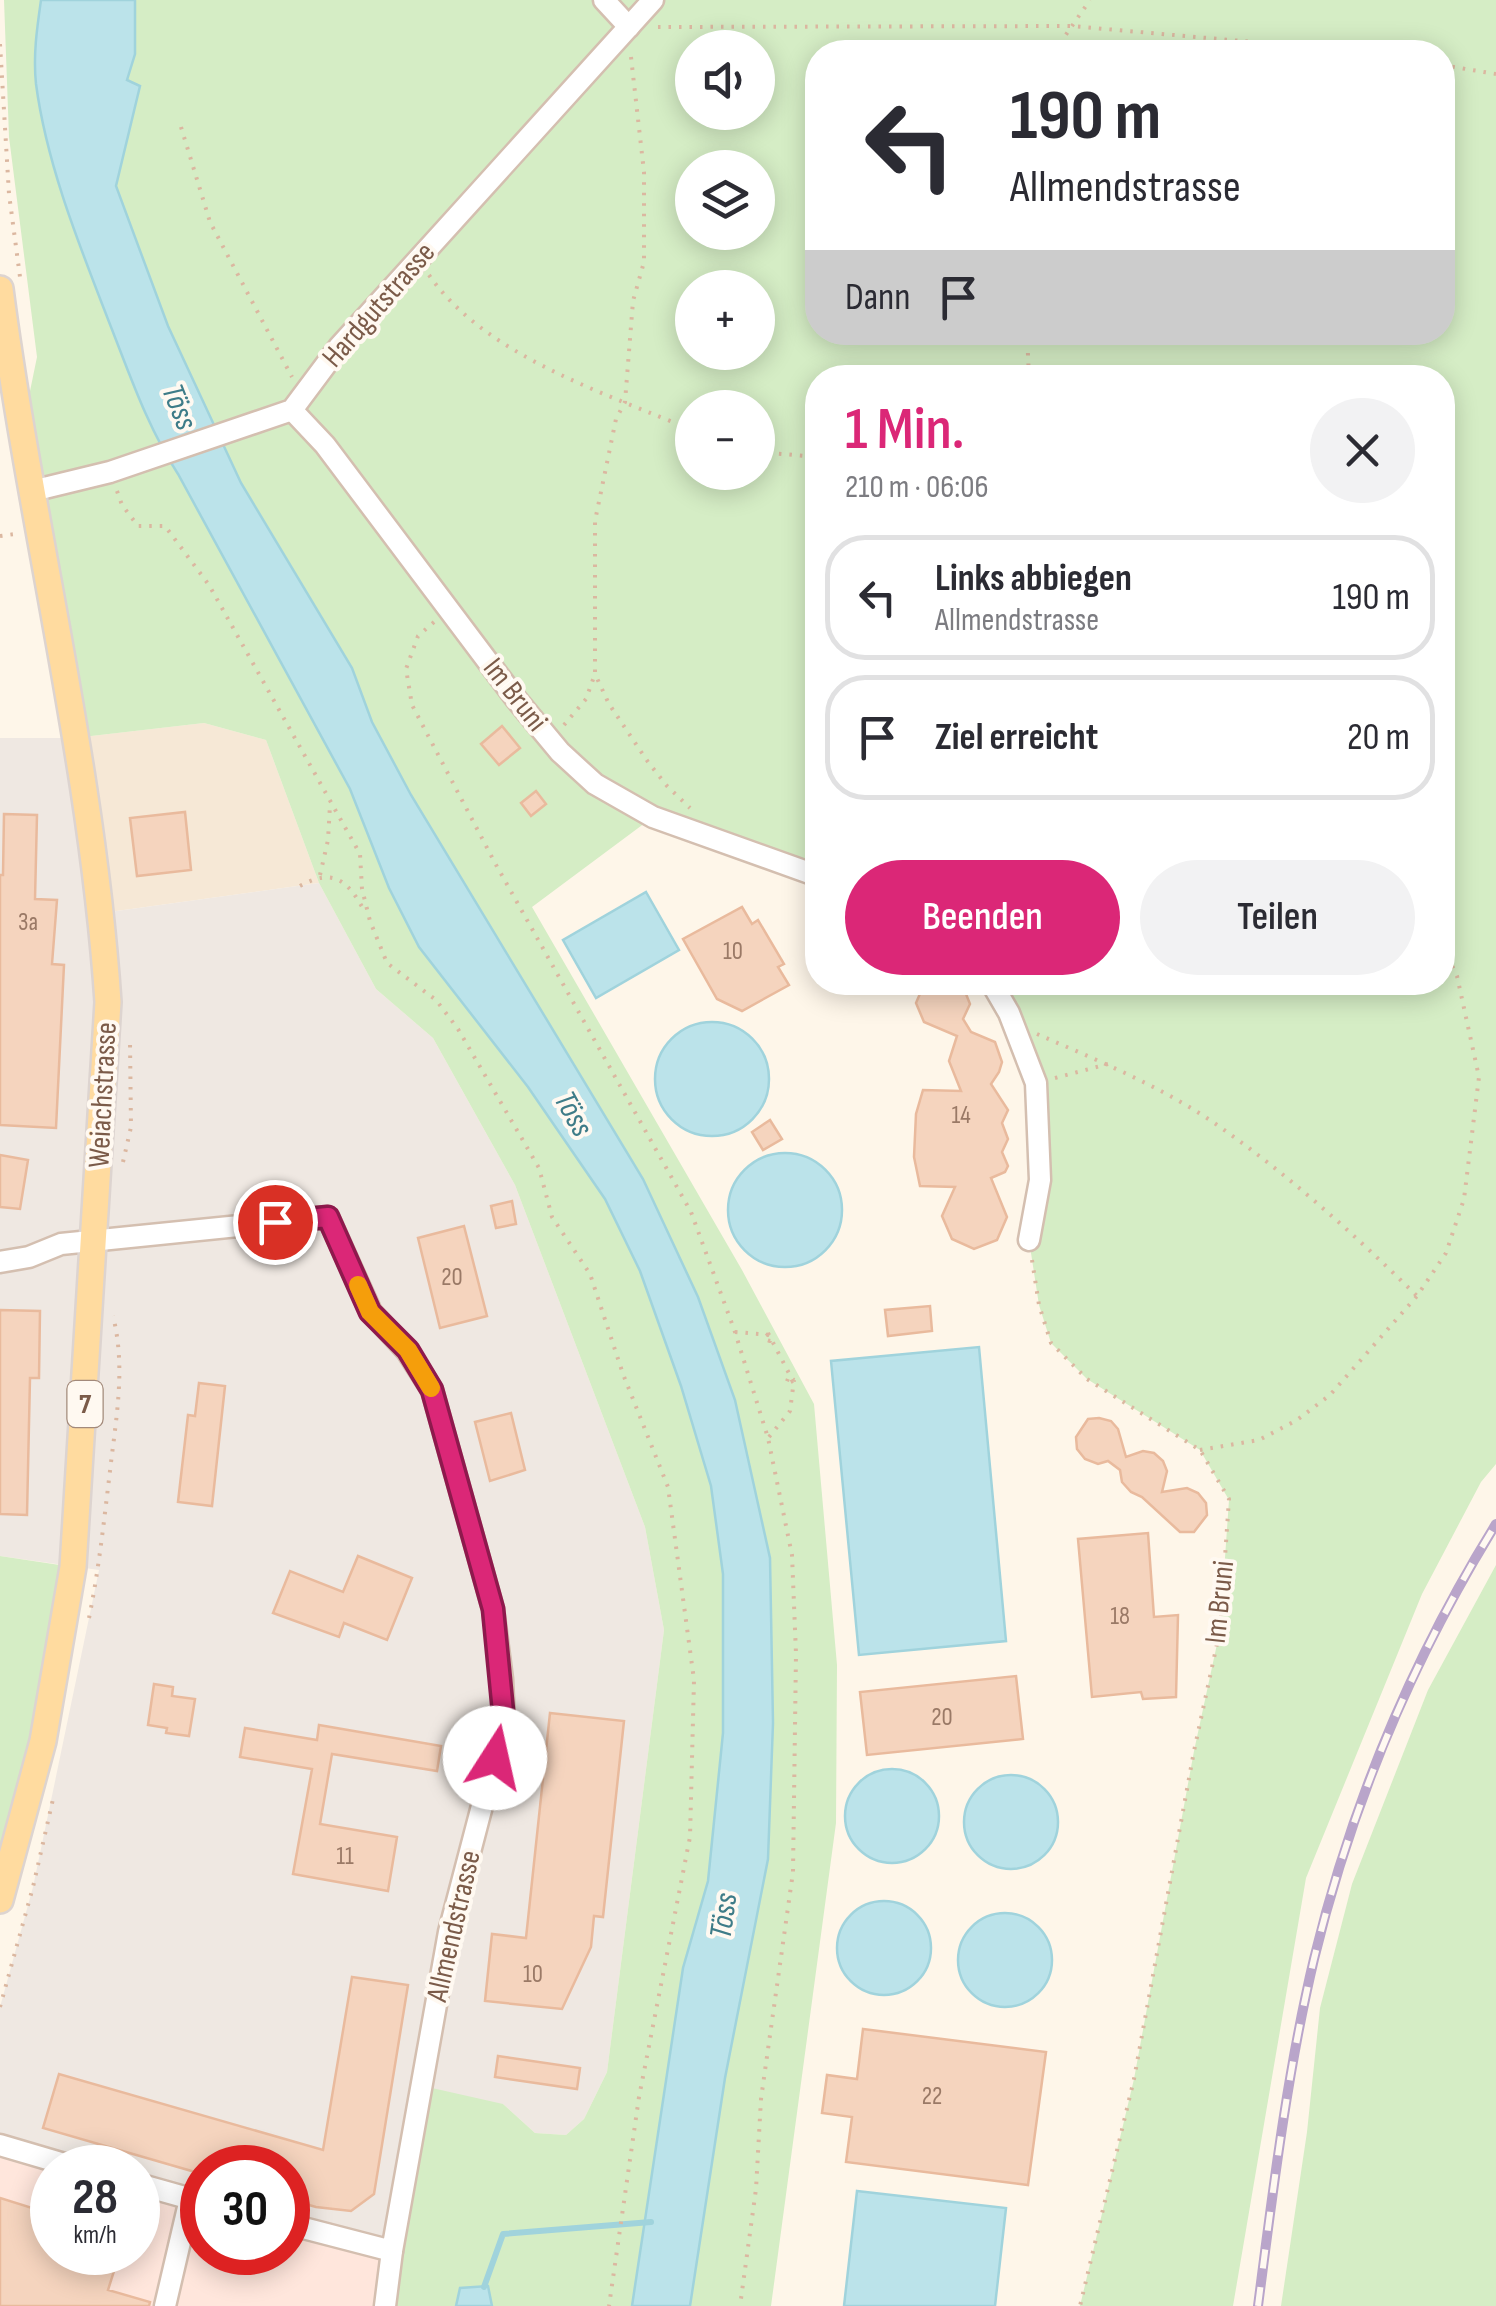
<!DOCTYPE html>
<html lang="de">
<head>
<meta charset="utf-8">
<style>
  body { margin:0; font-family:"Sofia Sans Condensed",sans-serif; background:#f2f2f3; color:#2b2b33; height:100vh; display:flex; flex-direction:column; font-size:38px; white-space:nowrap }
  * { box-sizing:border-box; margin:0 }
  p { font-size:32px; color:#7c7c81 }
  .icon { flex:none; width:55px; height:55px; fill:none; stroke:currentColor; stroke-width:2; stroke-linecap:round; stroke-linejoin:round }
  .map { position:relative; flex:1; overflow:hidden }
  .side { position:absolute; left:805px; top:365px; width:650px; height:630px; display:flex; flex-direction:column; background:#fff; border-radius:40px; box-shadow:0 5px 25px #0003 }
  .side>* { flex:none }
  .hud { position:absolute; left:805px; top:40px; width:650px; height:305px; border-radius:40px; box-shadow:0 5px 25px #0003; background:#fff; color:#2b2b33; overflow:hidden }
  .controls { position:absolute; left:675px; top:30px; display:grid; gap:20px }
  .controls a { display:grid; place-items:center; width:100px; height:100px; border-radius:50%; background:#fff; box-shadow:0 5px 25px #0003; font-size:50px }
  .speed { position:absolute; left:30px; top:2145px; display:flex; gap:20px; font-size:50px; font-weight:700; text-align:center }
  .speed>* { display:grid; place-content:center; width:130px; height:130px; border-radius:50%; background:#fff; box-shadow:0 5px 25px #0003; line-height:1 }
  .speed small { font-size:25px; font-weight:400 }
  .speed .limit { border:15px solid #d22; background:#fff; color:#111 }
  .pin { position:absolute; display:grid; place-items:center; width:85px; height:85px; color:#fff; margin:-42px; border:5px solid #fff; border-radius:50%; box-shadow:0 2px 10px #0007 }
  .me { position:absolute; width:110px; margin:-55px; rotate:10deg; stroke-linejoin:round; filter:drop-shadow(0 0 8px #0008) }
  .turn { display:flex; align-items:center; gap:35px; height:210px; padding:0 40px; font-size:45px }
  .turn .icon { width:130px; height:130px; stroke-width:2.5 }
  .turn b { display:block; font-size:70px; line-height:85px }
  .then { display:flex; align-items:center; height:95px; padding:0 40px; background:#0003; gap:20px; font-size:38px }
  .round { display:grid; place-items:center; flex:none; width:105px; height:105px; border-radius:52px; background:#f2f2f3 }
  .overview { display:flex; align-items:center; justify-content:space-between; height:170px; padding:0 40px }
  h1 { font-size:60px; font-weight:600; line-height:75px; color:#db2777 }
  .primary-button { display:flex; gap:20px; margin-top:auto; padding:20px 40px }
  .primary-button a { flex:1; height:115px; border-radius:60px; background:#db2777; color:#fff; font-size:40px; font-weight:600; line-height:115px; text-align:center }
  .primary-button a+a { background:#f2f2f3; color:#2b2b33 }
  ul { padding:0; list-style:none }
  li { display:flex; align-items:center; gap:30px; height:125px; margin:0 20px 15px; padding:0 20px; border:5px solid #e1e1e2; border-radius:40px }
  li div { flex:1 }
  li b { display:block; font-size:38px }
  li em { font-style:normal }
  .map>svg:first-child { display:block }
  .residential { fill:#f6e8d6 }
  .commercial { fill:#ffe6dc }
  .industrial { fill:#efe8e2 }
  .green { fill:#d5edc5; fill-rule:evenodd }
  .water { fill:#bbe3ea; stroke:#a0d3dc; stroke-width:2.5 }
  .lines { fill:none; stroke-linecap:round; stroke-linejoin:round }
  .stream { stroke:#a0d3dc; stroke-width:6 }
  .building { fill:#f5d4be; stroke:#e9ba9d; stroke-width:2.5 }
  .minor-casing { stroke:#d4bfb0; stroke-width:25 }
  .major-casing { stroke:#ddd4d0; stroke-width:30 }
  .path { stroke:#dbb7a0; stroke-width:4; stroke-dasharray:2.5 8; stroke-linecap:butt }
  .minor { stroke:#fff; stroke-width:20 }
  .major { stroke:#ffdb9f; stroke-width:25 }
  .rail-casing { stroke:#b9a5ca; stroke-width:10 }
  .rail { stroke:#fff9f1; stroke-width:6; stroke-dasharray:19; stroke-linecap:butt }
  .path-bridge { stroke:#dbb7a0; stroke-width:4; stroke-dasharray:2.5 8; stroke-linecap:butt }
  .route-casing { stroke:#8e194d; stroke-width:25 }
  .route { stroke:#db2777; stroke-width:18 }
  .slow { stroke:#f59e0b; stroke-width:18 }
  .labels { text-anchor:middle; dominant-baseline:central; stroke-width:8; stroke-linejoin:round; paint-order:stroke }
  .number-label { font-size:25px; fill:#9a7966 }
  .shield { fill:#fff9f1; stroke:#a38a7b; stroke-width:2.5 }
  .shield-label { font-size:28px; font-weight:bold; fill:#7b5b49 }
  .street-label { font-size:30px; fill:#7b5b49; stroke:#fff9f1 }
  .water-label { font-size:32px; font-style:italic; fill:#3e7c88; stroke:#fff9f1 }
</style>
</head>
<body>
<div class="map">
<svg width="1496" height="2306" viewBox="0 0 1496 2306">
  <rect width="100%" height="100%" fill="#fef6e9"/>
  <!-- residential -->
  <path class="residential" d="M 204,723 L 266,740 L 319,883 L 102,913 L 74,738 Z"/>
  <!-- commercial -->
  <path class="commercial" d="M 0,2145 L 52,2168 L 52,2252 L 138,2252 L 138,2184 L 202,2202 L 202,2252 L 288,2252 L 288,2224 L 392,2251 L 385,2306 L 0,2306 Z"/>
  <!-- industrial -->
  <path class="industrial" d="M 0,738 L 74,738 L 102,913 L 319,883 L 376,989 L 433,1038 L 515,1185 L 645,1527 L 664,1630 L 607,2072 L 584,2119 L 566,2135 L 535,2133 L 503,2104 L 392,2251 L 288,2224 L 288,2168 L 202,2168 L 202,2202 L 138,2184 L 138,2168 L 78,2167 L 0,2145 L 0,2007 L 33,1887 L 99,1570 L 0,1556 Z"/>
  <!-- green -->
  <g class="green">
    <path d="M 4,0 L 41,0 C 37,28 33,55 36,84 C 47,167 81,249 111,327 C 131,378 148,428 178,474 L 350,789 L 389,888 L 419,947 L 528,1087 L 605,1199 L 640,1271 L 681,1386 L 711,1486 L 723,1574 L 723,1733 L 708,1881 L 683,1968 L 632,2306 L 385,2306 L 392,2251 L 432,2088 L 503,2104 L 535,2133 L 566,2135 L 584,2119 L 607,2072 L 664,1630 L 645,1527 L 515,1185 L 433,1038 L 376,989 L 319,883 L 266,740 L 204,723 L 74,738 L 22,430 L 37,357 L 9,137 Z"/>
    <path d="M 135,0 L 1496,0 L 1496,1464 L 1481,1482 L 1422,1594 L 1306,1878 L 1233,2306 L 1080,2306 L 1134,2079 L 1194,1751 L 1220,1630 L 1229,1500 L 1200,1450 L 1087,1379 L 1051,1343 L 1039,1305 L 1029,1240 L 1036,1084 L 991,983 L 1442,982 L 1442,378 L 818,378 L 817,876 L 653,817 L 532,907 L 742,1270 L 814,1404 L 837,1665 L 836,1823 L 771,2306 L 690,2306 L 725,2078 L 768,1859 L 770,1558 L 735,1400 L 698,1297 L 643,1178 L 411,795 L 372,722 L 352,668 L 241,483 L 168,326 L 116,186 L 140,86 L 126,80 L 135,54 ZM 692,48 L 758,48 L 758,112 L 692,112 ZM 818,52 L 1442,52 L 1442,332 L 818,332 ZM 692,168 L 758,168 L 758,232 L 692,232 ZM 692,288 L 758,288 L 758,352 L 692,352 ZM 692,408 L 758,408 L 758,472 L 692,472 Z"/>
    <path d="M 0,1556 L 73,1567 L 0,1900 Z"/>
    <path d="M 1496,1565 L 1496,2306 L 1281,2306 L 1307,2132 L 1320,2008 L 1352,1884 L 1428,1690 Z"/>
  </g>
  <!-- water -->
  <g class="water">
    <path d="M 41,0 L 135,0 L 135,54 L 127,80 L 140,86 L 116,186 L 168,326 L 241,483 L 352,668 L 372,722 L 411,795 L 643,1179 L 698,1297 L 735,1400 L 770,1558 L 773,1723 L 768,1859 L 725,2078 L 690,2306 L 632,2306 L 683,1968 L 708,1881 L 723,1733 L 723,1574 L 711,1486 L 681,1386 L 640,1271 L 605,1199 L 528,1087 L 419,947 L 389,888 L 350,789 L 178,474 C 148,428 131,378 111,327 C 81,249 47,167 36,84 C 33,55 37,28 41,0 Z"/>
    <path d="M 646,892 L 679,950 L 596,998 L 563,940 Z"/>
    <circle cx="712" cy="1079" r="57"/>
    <circle cx="785" cy="1210" r="57"/>
    <path d="M 979,1347 L 1006,1641 L 859,1655 L 831,1361 Z"/>
    <circle cx="892" cy="1816" r="47"/>
    <circle cx="1011" cy="1822" r="47"/>
    <circle cx="884" cy="1948" r="47"/>
    <circle cx="1005" cy="1960" r="47"/>
    <path d="M 857,2191 L 1006,2208 L 995,2306 L 844,2306 Z"/>
    <path d="M 488,2286 L 492,2306 L 456,2306 L 460,2288 Z"/>
  </g>
  <g class="lines">
    <!-- stream -->
    <path class="stream" d="M 484,2287 L 503,2234 L 651,2222"/>
  </g>
  <!-- building -->
  <g class="building">
    <path d="M 502,726 L 520,748 L 499,765 L 481,744 Z"/>
    <path d="M 536,791 L 546,804 L 531,816 L 521,803 Z"/>
    <path d="M 185,812 L 191,870 L 137,876 L 130,818 Z"/>
    <path d="M 4,814 L 37,815 L 35,899 L 57,900 L 52,964 L 64,965 L 56,1128 L 0,1125 L 0,875 L 3,875 Z"/>
    <path d="M 742,907 L 752,924 L 758,920 L 784,964 L 778,967 L 789,985 L 742,1011 L 717,999 L 683,939 Z"/>
    <path d="M 925,982 L 962,984 L 970,1004 L 963,1019 L 971,1032 L 995,1042 L 1002,1062 L 999,1072 L 991,1084 L 1008,1110 L 1002,1123 L 1008,1139 L 1002,1152 L 1008,1166 L 1005,1172 L 991,1178 L 1007,1217 L 997,1240 L 974,1249 L 952,1239 L 942,1216 L 955,1187 L 920,1186 L 914,1157 L 916,1114 L 923,1090 L 961,1091 L 949,1061 L 957,1036 L 924,1022 L 916,1003 Z"/>
    <path d="M 770,1120 L 782,1139 L 763,1150 L 752,1132 Z"/>
    <path d="M 0,1155 L 28,1160 L 20,1209 L 0,1207 Z"/>
    <path d="M 512,1201 L 516,1224 L 496,1228 L 491,1206 Z"/>
    <path d="M 464,1226 L 487,1316 L 440,1328 L 418,1238 Z"/>
    <path d="M 930,1306 L 932,1331 L 888,1336 L 885,1310 Z"/>
    <path d="M 0,1310 L 40,1311 L 39,1378 L 30,1378 L 27,1515 L 0,1514 Z"/>
    <path d="M 199,1383 L 225,1386 L 212,1506 L 178,1502 L 188,1415 L 195,1416 Z"/>
    <path d="M 511,1413 L 525,1470 L 490,1481 L 475,1422 Z"/>
    <path d="M 1099,1418 L 1111,1421 L 1118,1429 L 1126,1457 L 1143,1451 L 1154,1453 L 1163,1461 L 1167,1471 L 1162,1492 L 1187,1488 L 1198,1493 L 1206,1503 L 1207,1515 L 1194,1532 L 1180,1532 L 1142,1497 L 1131,1492 L 1122,1482 L 1120,1470 L 1108,1461 L 1098,1464 L 1085,1459 L 1077,1449 L 1076,1437 L 1088,1419 Z"/>
    <path d="M 1148,1533 L 1154,1617 L 1178,1615 L 1176,1697 L 1143,1699 L 1141,1692 L 1092,1697 L 1078,1539 Z"/>
    <path d="M 358,1556 L 412,1578 L 387,1640 L 344,1623 L 339,1637 L 273,1613 L 290,1571 L 343,1592 Z"/>
    <path d="M 1016,1676 L 1023,1739 L 867,1755 L 860,1692 Z"/>
    <path d="M 154,1684 L 173,1687 L 172,1696 L 195,1699 L 189,1736 L 166,1733 L 167,1728 L 148,1725 Z"/>
    <path d="M 550,1713 L 624,1721 L 603,1917 L 594,1916 L 591,1947 L 562,2009 L 485,2001 L 492,1934 L 526,1938 Z"/>
    <path d="M 319,1725 L 441,1746 L 437,1771 L 332,1754 L 320,1824 L 397,1837 L 388,1891 L 293,1874 L 312,1769 L 240,1757 L 245,1728 L 317,1740 Z"/>
    <path d="M 352,1977 L 408,1985 L 374,2194 L 351,2211 L 316,2207 L 288,2199 L 288,2168 L 202,2168 L 202,2174 L 43,2128 L 59,2074 L 323,2150 Z"/>
    <path d="M 863,2029 L 1046,2052 L 1028,2185 L 846,2162 L 852,2117 L 822,2113 L 827,2075 L 857,2079 Z"/>
    <path d="M 498,2056 L 580,2068 L 577,2089 L 495,2077 Z"/>
    <path d="M 0,2198 L 45,2212 L 40,2230 L 52,2234 L 52,2252 L 120,2252 L 108,2290 L 150,2302 L 149,2306 L 0,2306 Z"/>
  </g>
  <g class="lines">
    <defs>
      <g id="minor">
        <path d="M 604,0 L 629,27"/>
        <path d="M 292,410 L 325,445 L 516,699 L 560,752 L 595,784 L 653,817 L 818,876"/>
        <path d="M 32,491 L 110,472 L 292,410 L 339,347 L 653,0"/>
        <path d="M 991,982 L 1009,1013 L 1036,1083 L 1040,1180 L 1029,1240"/>
        <path d="M 0,1262 L 29,1257 L 61,1244 L 328,1217 L 371,1312 L 407,1351 L 432,1390 L 493,1609 L 502,1679 L 504,1722 L 449,1932 L 392,2251 L 288,2224"/>
        <path d="M 0,2145 L 78,2168"/>
        <path d="M 138,2184 L 202,2202"/>
        <path d="M 165,2306 L 190,2199"/>
        <path d="M 385,2306 L 392,2251"/>
      </g>
      <path id="major" d="M 0,289 C 31,527 92,762 108,1002 L 73,1567 L 43,1741 L 0,1900"/>
    </defs>
    <!-- minor casing -->
    <use href="#minor" class="minor-casing"/>
    <!-- major casing -->
    <use href="#major" class="major-casing"/>
    <!-- path -->
    <g class="path">
      <path d="M 658,27 L 1071,26 L 1367,52"/>
      <path d="M 0,44 L 9,194 L 20,277"/>
      <path d="M 1054,52 L 1090,0"/>
      <path d="M 631,57 L 644,172 L 644,262 L 633,301 L 625,402 L 616,419 L 595,521 L 595,674 L 609,704 L 648,762 L 667,786 L 690,808"/>
      <path d="M 1442,65 L 1496,74"/>
      <path d="M 181,127 L 210,222 L 292,377"/>
      <path d="M 429,275 C 485,356 605,393 692,430"/>
      <path d="M 1027,332 L 1029,378"/>
      <path d="M 758,452 L 818,457"/>
      <path d="M 117,491 L 122,505 L 138,526 L 165,526 L 209,585 L 360,854 L 362,889 L 370,921 L 387,963 L 436,1000 L 458,1029 L 539,1168 L 552,1217 L 590,1274 L 623,1374 L 668,1487 L 694,1680 L 690,1837 L 639,2097 L 609,2306"/>
      <path d="M 0,536 L 15,534"/>
      <path d="M 434,622 L 418,636 L 406,669 L 412,705 L 495,863 L 691,1212 L 735,1332 L 768,1438 L 792,1555 L 796,1654 L 793,1872 L 761,2099 L 756,2189 L 740,2306"/>
      <path d="M 564,725 L 586,699 L 595,674"/>
      <path d="M 320,875 L 328,840 L 330,805"/>
      <path d="M 300,886 C 334,867 348,881 365,912"/>
      <path d="M 1037,1034 C 1099,1061 1165,1088 1220,1127 C 1291,1177 1355,1235 1417,1296"/>
      <path d="M 1055,1078 L 1108,1064"/>
      <path d="M 123,1162 L 131,1127 L 130,1042"/>
      <path d="M 1032,1260 L 1039,1305 L 1051,1343 L 1087,1379 L 1200,1450 L 1229,1499 L 1220,1630 L 1194,1751 L 1134,2079 L 1080,2306"/>
      <path d="M 735,1332 L 772,1335"/>
      <path d="M 768,1334 L 764,1339 L 770,1341 L 772,1335"/>
      <path d="M 793,1381 L 786,1384 L 789,1376 L 794,1380"/>
      <path d="M 769,1437 L 790,1411 L 794,1380"/>
      <path d="M 1200,1450 L 1259,1440 L 1297,1420 L 1330,1395 L 1417,1296 L 1446,1253 L 1464,1199 L 1479,1077 L 1457,976 L 1442,945"/>
      <path d="M 89,1618 C 99,1569 104,1520 110,1471 C 116,1418 126,1368 113,1316"/>
      <path d="M 0,2007 L 33,1887 L 53,1799"/>
    </g>
    <!-- minor -->
    <use href="#minor" class="minor"/>
    <!-- major -->
    <use href="#major" class="major"/>
    <defs>
      <path id="rail" d="M 1258,2306 C 1273,2190 1287,2073 1314,1959 C 1351,1806 1413,1658 1496,1524"/>
    </defs>
    <!-- rail casing -->
    <use href="#rail" class="rail-casing"/>
    <!-- rail -->
    <use href="#rail" class="rail"/>
    <!-- path-bridge -->
    <path class="path-bridge" d="M 768,1333 L 793,1381"/>
  </g>
  <g class="lines">
    <defs>
      <path id="route" d="M 275,1222 L 328,1217 L 370,1312 L 408,1350 L 432,1390 L 493,1609 L 504,1722 L 495,1758"/>
    </defs>
    <!-- route casing -->
    <use href="#route" class="route-casing"/>
    <!-- route -->
    <use href="#route" class="route"/>
    <!-- slow -->
    <path class="slow" d="M 358,1285 L 370,1312 L 408,1350 L 431,1388"/>
  </g>
  <g class="labels">
    <!-- number labels -->
    <g class="number-label">
      <text x="28" y="922">3a</text>
      <text x="733" y="951">10</text>
      <text x="961" y="1115">14</text>
      <text x="452" y="1277">20</text>
      <text x="1120" y="1616">18</text>
      <text x="942" y="1717">20</text>
      <text x="345" y="1856">11</text>
      <text x="533" y="1974">10</text>
      <text x="932" y="2096">22</text>
    </g>
    <!-- shield labels -->
    <rect class="shield" x="67.5" y="1381" width="35" height="46" rx="8"/>
    <g class="shield-label">
      <text x="85" y="1404">7</text>
    </g>
    <!-- street labels -->
    <g class="street-label">
      <text transform="translate(379 305) rotate(-49)">Hardgutstrasse</text>
      <text transform="translate(515 695) rotate(52)">Im Bruni</text>
      <text transform="translate(103 1095) rotate(-87)">Weiachstrasse</text>
      <text transform="translate(1220 1602) rotate(-84)">Im Bruni</text>
      <text transform="translate(454 1926) rotate(-77)">Allmendstrasse</text>
    </g>
    <!-- water labels -->
    <g class="water-label">
      <text transform="translate(179 407) rotate(68)">Töss</text>
      <text transform="translate(573 1114) rotate(61)">Töss</text>
      <text transform="translate(724 1916) rotate(-82)">Töss</text>
    </g>
  </g>
</svg>
<div class="controls">
<a><svg class="icon" aria-label="sound" viewBox="0 0 24 24"><path d="M4 9h4l5-4v14l-5-4H4zM17 9q2 3 0 6"/></svg></a>
<a><svg class="icon" aria-label="layers" viewBox="0 0 24 24"><path d="M12 4l9 5-9 5-9-5zM3 14l9 5 9-5"/></svg></a>
<a>+</a>
<a>−</a>
</div>
<div class="speed"><div>28<small>km/h</small></div><div class="limit">30</div></div>
<div class="pin" style="left:275px;top:1222px;background:#d93025"><svg class="icon" aria-label="arrive" viewBox="0 0 24 24"><path d="M6 21V4h12l-3 4 3 4H6"/></svg></div>
<svg class="me" style="left:495px;top:1758px" viewBox="-20 -20 40 40"><circle r="19" fill="#fff"/><path d="M0-13L10 11 0 6-10 11z" fill="#db2777"/></svg>
<div class="hud">
<div class="turn"><svg class="icon" aria-label="left" viewBox="0 0 24 24"><path d="M17 20v-9H6M10 6l-5 5 5 5"/></svg><div><b>190 m</b>Allmendstrasse</div></div>
<div class="then">Dann<svg class="icon" aria-label="arrive" viewBox="0 0 24 24"><path d="M6 21V4h12l-3 4 3 4H6"/></svg></div>
</div>
<section class="side">
<div class="overview"><div><h1>1 Min.</h1><p>210 m · 06:06</p></div><a class="round"><svg class="icon" aria-label="close" viewBox="0 0 24 24"><path d="M6 6l12 12M18 6L6 18"/></svg></a></div>
<ul>
<li><svg class="icon" aria-label="left" viewBox="0 0 24 24"><path d="M17 20v-9H6M10 6l-5 5 5 5"/></svg><div><b>Links abbiegen</b><p>Allmendstrasse</p></div><em>190 m</em></li>
<li><svg class="icon" aria-label="arrive" viewBox="0 0 24 24"><path d="M6 21V4h12l-3 4 3 4H6"/></svg><div><b>Ziel erreicht</b></div><em>20 m</em></li>
</ul>
<div class="primary-button"><a>Beenden</a><a>Teilen</a></div>
</section>
</div>
</body>
</html>
